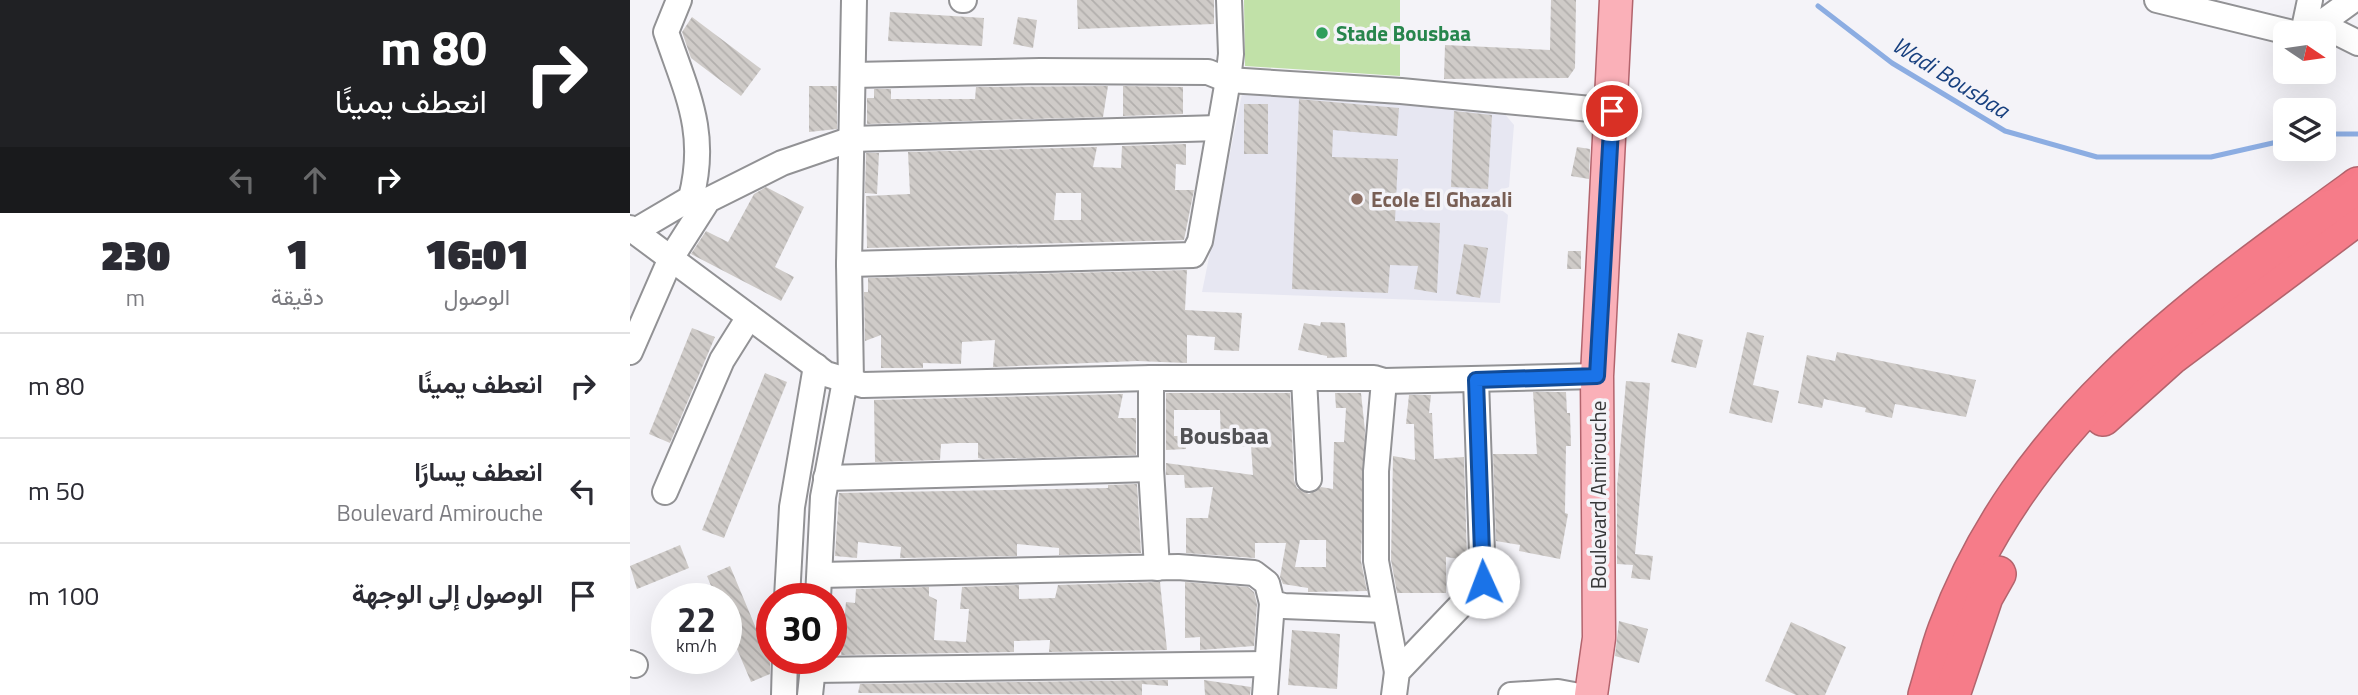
<!DOCTYPE html>
<html lang="ar">
<head>
<meta charset="utf-8">
<style>
  body { margin:0; font-family:"Titillium Web",Vazirmatn,sans-serif; background:#f2f2f3; color:#2b2b33; direction:rtl; height:100vh; display:flex; flex-direction:column; font-size:26px; white-space:nowrap }
  * { box-sizing:border-box; margin:0 }
  p { font-size:23px; color:#7c7c81 }
  .icon { flex:none; width:38px; height:38px; fill:none; stroke:currentColor; stroke-width:2; stroke-linecap:round; stroke-linejoin:round }
  .map { position:relative; flex:1; overflow:hidden; direction:ltr }
  .panel { display:flex; flex-direction:column; background:#fff; width:630px }
  .panel>* { flex:none }
  .hud { background:#202124; color:#fff; overflow:hidden }
  .needle { width:46px; rotate:103deg }
  .fabs { position:absolute; left:1643px; top:21px; display:grid; gap:14px }
  .fabs a { display:grid; place-items:center; width:63px; height:63px; border-radius:10px; background:#fff; box-shadow:0 7px 28px #0002; font-size:35px }
  .speed { position:absolute; left:21px; top:583px; display:flex; gap:14px; font-size:35px; font-weight:700; text-align:center }
  .speed>* { display:grid; place-content:center; width:91px; height:91px; border-radius:50%; background:#fff; box-shadow:0 7px 28px #0002; line-height:1 }
  .speed small { font-size:18px; font-weight:400 }
  .speed .limit { border:10px solid #d22; background:#fff; color:#111 }
  .pin { position:absolute; display:grid; place-items:center; width:60px; height:60px; color:#fff; margin:-30px; border:4px solid #fff; border-radius:50%; box-shadow:0 2px 7px #0007 }
  .me { position:absolute; width:77px; margin:-38px; rotate:358deg; stroke-linejoin:round; filter:drop-shadow(0 0 5px #0008) }
  .turn { display:flex; align-items:center; gap:24px; height:147px; padding:0 28px; font-size:32px }
  .turn .icon { width:91px; height:91px; stroke-width:2.5 }
  .turn b { display:block; font-size:49px; line-height:60px }
  .lanes { display:flex; align-items:center; height:66px; padding:0 28px; background:#0003; justify-content:center; gap:35px; direction:ltr }
  .lanes .off { opacity:.35 }
  .eta { display:flex; justify-content:space-evenly; align-items:center; height:119px; text-align:center }
  .eta b { font-size:42px; font-weight:800; line-height:49px }
  ul { padding:0; list-style:none }
  li { display:flex; align-items:center; gap:21px; height:105px; padding:0 28px; border-top:2px solid #e1e1e2 }
  li div { flex:1 }
  li b { display:block; font-size:26px }
  li em { font-style:normal }
  main { display:flex; flex:1; min-height:0 }
  .map>svg:first-child { display:block }
  .built { fill:#e7e7f2 }
  .garden { fill:#c1e1a8 }
  .lines { fill:none; stroke-linecap:round; stroke-linejoin:round }
  .stream { stroke:#8cade2; stroke-width:5 }
  .building { fill:url(#building-back-hatch); fill-rule:evenodd }
  .minor-casing { stroke:#929295; stroke-width:28 }
  .major-casing { stroke:#b3646d; stroke-width:35 }
  .highway-casing { stroke:#b3646d; stroke-width:38 }
  .minor { stroke:#fff; stroke-width:24 }
  .major { stroke:#fab0b8; stroke-width:32 }
  .highway { stroke:#f67c89; stroke-width:35 }
  .route-casing { stroke:#114b97; stroke-width:18 }
  .route { stroke:#1a73e8; stroke-width:12 }
  .leisure-dot { fill:#2e9e5b; stroke:#f4f3f8; stroke-width:2.5 }
  .education-dot { fill:#8d6e63; stroke:#f4f3f8; stroke-width:2.5 }
  .labels { text-anchor:middle; dominant-baseline:central; stroke-width:7; stroke-linejoin:round; paint-order:stroke }
  .leisure-label { font-size:21px; font-weight:bold; fill:#27864d; stroke:#f4f3f8; text-anchor:start }
  .education-label { font-size:21px; font-weight:bold; fill:#785e54; stroke:#f4f3f8; text-anchor:start }
  .street-label { font-size:21px; fill:#373738; stroke:#f4f3f8 }
  .water-label { font-size:23px; font-style:italic; fill:#18407f; stroke:#f4f3f8 }
  .quarter-label { font-size:24px; font-weight:bold; fill:#515154; stroke:#f4f3f8 }
</style>
</head>
<body>
<main>
<div class="map">
<svg width="1728" height="695" viewBox="0 0 1728 695">
  <defs>
    <pattern id="building-back-hatch" width="6" height="6" patternUnits="userSpaceOnUse" patternTransform="scale(1.75)"><rect width="6" height="6" fill="#cfcbc8"/><path d="M-1 5l2 2M0 0l6 6M5-1l2 2" fill="none" stroke="#b2afad"/></pattern>
  </defs>
  <rect width="100%" height="100%" fill="#f4f3f8"/>
  <!-- built -->
  <path class="built" d="M 613,89 L 868,106 L 884,125 L 879,187 L 865,193 L 864,204 L 878,215 L 870,303 L 572,292 Z"/>
  <!-- garden -->
  <path class="garden" d="M 614,0 L 770,0 L 770,76 L 615,66 Z"/>
  <g class="lines">
    <!-- stream -->
    <g class="stream">
      <path d="M 1188,6 L 1262,63 L 1375,131 L 1467,157 L 1581,157 L 1656,140"/>
      <path d="M 1694,134 L 1728,134"/>
    </g>
  </g>
  <!-- building -->
  <g class="building">
    <path d="M 447,0 L 584,0 L 584,24 L 448,29 Z"/>
    <path d="M 921,0 L 946,0 L 945,68 L 938,78 L 814,79 L 815,45 L 920,50 Z"/>
    <path d="M 260,12 L 354,18 L 352,46 L 258,41 Z"/>
    <path d="M 62,17 L 131,69 L 111,96 L 61,58 L 52,32 Z"/>
    <path d="M 388,17 L 407,20 L 403,48 L 383,44 Z"/>
    <path d="M 179,86 L 207,86 L 207,129 L 179,132 Z"/>
    <path d="M 478,86 L 473,117 L 237,124 L 237,98 L 244,98 L 244,89 L 261,89 L 261,99 L 345,99 L 346,87 Z"/>
    <path d="M 493,86 L 553,87 L 553,114 L 493,116 Z"/>
    <path d="M 669,99 L 769,108 L 767,136 L 703,130 L 702,157 L 768,159 L 765,221 L 810,223 L 807,293 L 784,289 L 788,266 L 760,265 L 758,293 L 662,289 Z"/>
    <rect x="614" y="104" width="24" height="50"/>
    <path d="M 824,111 L 862,115 L 858,189 L 821,187 Z"/>
    <path d="M 556,144 L 556,165 L 546,164 L 545,190 L 564,190 L 554,240 L 237,248 L 236,196 L 280,194 L 278,152 L 467,147 L 463,167 L 491,168 L 492,146 ZM 426,193 L 451,193 L 451,220 L 424,220 Z"/>
    <path d="M 947,147 L 960,149 L 959,179 L 941,176 Z"/>
    <path d="M 236,153 L 249,153 L 247,194 L 235,193 Z"/>
    <path d="M 136,187 L 174,207 L 145,267 L 164,277 L 151,301 L 61,254 L 76,231 L 98,242 L 124,194 Z"/>
    <path d="M 834,244 L 858,248 L 850,298 L 826,294 Z"/>
    <path d="M 938,251 L 951,251 L 951,269 L 937,269 Z"/>
    <path d="M 557,270 L 555,310 L 612,313 L 609,351 L 584,350 L 585,337 L 557,335 L 557,363 L 507,361 L 363,367 L 365,340 L 332,342 L 331,364 L 293,363 L 293,368 L 251,368 L 251,335 L 235,341 L 234,292 L 238,292 L 238,278 Z"/>
    <path d="M 691,322 L 715,323 L 717,357 L 697,358 L 697,356 L 668,350 L 674,323 L 690,326 Z"/>
    <path d="M 62,328 L 85,337 L 40,443 L 19,434 Z"/>
    <path d="M 1117,332 L 1134,336 L 1123,385 L 1149,391 L 1142,423 L 1099,413 Z"/>
    <path d="M 1048,333 L 1073,340 L 1066,368 L 1041,362 Z"/>
    <path d="M 1207,352 L 1346,380 L 1336,417 L 1265,404 L 1262,418 L 1235,412 L 1236,408 L 1194,399 L 1192,408 L 1168,403 L 1177,355 L 1205,361 Z"/>
    <path d="M 135,373 L 157,382 L 94,538 L 72,530 Z"/>
    <path d="M 996,381 L 1020,383 L 1005,554 L 1023,556 L 1020,580 L 1001,578 L 1003,565 L 987,564 L 987,487 Z"/>
    <path d="M 903,392 L 936,392 L 937,413 L 940,413 L 941,446 L 936,446 L 935,513 L 938,514 L 930,559 L 889,551 L 890,545 L 866,541 L 863,454 L 907,454 Z"/>
    <path d="M 536,393 L 660,393 L 664,480 L 667,488 L 679,494 L 691,487 L 703,489 L 704,442 L 714,442 L 716,408 L 706,408 L 705,393 L 731,393 L 735,431 L 731,561 L 737,591 L 678,592 L 678,588 L 653,584 L 650,577 L 656,543 L 625,543 L 625,558 L 556,553 L 556,518 L 578,518 L 583,487 L 555,488 L 554,475 L 536,475 L 536,463 L 623,475 L 621,446 L 591,447 L 590,410 L 544,410 L 544,436 L 556,436 L 556,449 L 536,450 ZM 670,540 L 696,540 L 696,567 L 665,567 Z"/>
    <path d="M 493,394 L 488,418 L 506,418 L 506,455 L 353,459 L 348,458 L 348,443 L 327,443 L 311,444 L 310,460 L 245,462 L 244,400 Z"/>
    <path d="M 779,395 L 801,395 L 799,413 L 802,413 L 804,459 L 834,457 L 837,560 L 816,557 L 816,593 L 767,593 L 761,560 L 763,456 L 785,460 L 784,424 L 776,424 Z"/>
    <path d="M 507,484 L 511,553 L 429,555 L 429,548 L 387,544 L 387,556 L 270,558 L 271,547 L 228,542 L 227,558 L 205,556 L 209,493 L 478,488 L 478,485 Z"/>
    <path d="M 50,545 L 59,568 L 7,589 L 0,566 Z"/>
    <path d="M 100,566 L 140,662 L 140,674 L 121,682 L 96,623 L 96,598 L 86,598 L 77,576 Z"/>
    <path d="M 530,582 L 537,650 L 419,652 L 420,640 L 384,641 L 384,652 L 211,655 L 216,602 L 225,603 L 226,589 L 299,587 L 299,596 L 307,600 L 304,640 L 336,642 L 339,609 L 330,609 L 332,587 L 389,585 L 389,599 L 425,598 L 428,585 Z"/>
    <path d="M 555,582 L 618,587 L 624,592 L 627,604 L 624,646 L 570,650 L 570,637 L 555,638 Z"/>
    <path d="M 989,621 L 1018,629 L 1009,663 L 985,656 Z"/>
    <path d="M 1161,622 L 1216,647 L 1195,695 L 1166,695 L 1135,681 Z"/>
    <path d="M 662,630 L 710,634 L 707,689 L 658,685 Z"/>
    <path d="M 538,680 L 538,686 L 512,684 L 512,695 L 228,693 L 230,684 Z"/>
    <path d="M 574,680 L 621,687 L 620,695 L 575,695 Z"/>
  </g>
  <g class="lines">
    <defs>
      <g id="minor">
        <path d="M 332,0 L 334,0"/>
        <path d="M 1527,0 L 1663,33"/>
        <path d="M 1690,24 L 1723,0"/>
        <path d="M 1673,33 L 1680,0"/>
        <path d="M 1676,33 L 1690,24 L 1728,43"/>
        <path d="M 223,75 L 410,71 L 578,72 L 598,80 L 771,91 L 982,111"/>
        <path d="M 0,228 L 196,374 L 233,385 L 521,378 L 744,378 L 754,381 L 967,376"/>
        <path d="M 5,231 L 61,198 C 78,132 57,94 36,32 L 49,0"/>
        <path d="M 219,264 L 563,255 L 570,241 L 598,80 L 601,54 L 599,0"/>
        <path d="M 0,352 L 41,258 L 78,200 L 152,163 L 222,139 L 589,128"/>
        <path d="M 521,378 L 521,469 L 527,568"/>
        <path d="M 674,378 L 679,479"/>
        <path d="M 754,381 L 746,471 L 746,561 L 767,672"/>
        <path d="M 221,382 L 219,264 L 224,0"/>
        <path d="M 196,478 L 521,469"/>
        <path d="M 35,492 L 92,360 L 119,317"/>
        <path d="M 190,575 L 548,567 L 624,573 L 637,583 L 642,603 L 654,606 L 755,610"/>
        <path d="M 157,598 L 162,507 L 186,366"/>
        <path d="M 188,598 L 193,497 L 215,381"/>
        <path d="M 0,663 L 5,665"/>
        <path d="M 183,670 L 637,664"/>
        <path d="M 154,695 L 155,658"/>
        <path d="M 180,695 L 184,658"/>
        <path d="M 635,695 L 642,603"/>
        <path d="M 764,695 L 767,672 L 853,582 L 846,380"/>
        <path d="M 881,695 L 928,692 L 944,695"/>
      </g>
      <path id="major" d="M 961,695 L 969,638 L 967,376 L 986,0"/>
      <g id="highway">
        <path d="M 1473,418 L 1541,357 L 1728,217"/>
        <path d="M 1296,695 C 1303,673 1308,650 1316,629 C 1392,425 1559,307 1728,185"/>
        <path d="M 1322,695 L 1355,597 L 1368,574"/>
      </g>
    </defs>
    <!-- minor casing -->
    <use href="#minor" class="minor-casing"/>
    <!-- major casing -->
    <use href="#major" class="major-casing"/>
    <!-- highway casing -->
    <use href="#highway" class="highway-casing"/>
    <!-- minor -->
    <use href="#minor" class="minor"/>
    <!-- major -->
    <use href="#major" class="major"/>
    <!-- highway -->
    <use href="#highway" class="highway"/>
  </g>
  <g class="lines">
    <defs>
      <path id="route" d="M 853,582 L 846,380 L 967,376 L 982,111"/>
    </defs>
    <!-- route casing -->
    <use href="#route" class="route-casing"/>
    <!-- route -->
    <use href="#route" class="route"/>
  </g>
  <!-- markers -->
  <circle class="leisure-dot" cx="692" cy="33" r="7"/>
  <circle class="education-dot" cx="727" cy="199" r="7"/>
  <g class="labels">
    <!-- leisure labels -->
    <g class="leisure-label">
      <text x="706" y="33">Stade Bousbaa</text>
    </g>
    <!-- education labels -->
    <g class="education-label">
      <text x="741" y="199">Ecole El Ghazali</text>
    </g>
    <!-- street labels -->
    <g class="street-label">
      <text transform="translate(968 495) rotate(-90)">Boulevard Amirouche</text>
    </g>
    <!-- water labels -->
    <g class="water-label">
      <text transform="translate(1321 77) rotate(32)">Wadi Bousbaa</text>
    </g>
    <!-- quarter labels -->
    <g class="quarter-label">
      <text x="594" y="435">Bousbaa</text>
    </g>
  </g>
</svg>
<div class="fabs">
<a><svg class="needle" viewBox="-14 -14 28 28"><path d="M0-13l5 13h-10z" fill="#e53935"/><path d="M0 13l5-13h-10z" fill="#7c7c81"/></svg></a>
<a><svg class="icon" aria-label="layers" viewBox="0 0 24 24"><path d="M12 4l9 5-9 5-9-5zM3 14l9 5 9-5"/></svg></a>
</div>
<div class="speed"><div>22<small>km/h</small></div><div class="limit">30</div></div>
<div class="pin" style="left:982px;top:111px;background:#d93025"><svg class="icon" aria-label="arrive" viewBox="0 0 24 24"><path d="M6 21V4h12l-3 4 3 4H6"/></svg></div>
<svg class="me" style="left:853px;top:582px" viewBox="-20 -20 40 40"><circle r="19" fill="#fff"/><path d="M0-13L10 11 0 6-10 11z" fill="#1a73e8"/></svg>
</div>
<section class="panel">
<div class="hud">
<div class="turn"><svg class="icon" aria-label="right" viewBox="0 0 24 24"><path d="M7 20v-9h11M14 6l5 5-5 5"/></svg><div><b>80 m</b>انعطف يمينًا</div></div>
<div class="lanes"><svg class="icon off" aria-label="left" viewBox="0 0 24 24"><path d="M17 20v-9H6M10 6l-5 5 5 5"/></svg><svg class="icon off" aria-label="ahead" viewBox="0 0 24 24"><path d="M12 20V5M6 11l6-6 6 6"/></svg><svg class="icon" aria-label="right" viewBox="0 0 24 24"><path d="M7 20v-9h11M14 6l5 5-5 5"/></svg></div>
</div>
<div class="eta">
<div><b>16:01</b><p>الوصول</p></div>
<div><b>1</b><p>دقيقة</p></div>
<div><b>230</b><p>m</p></div>
</div>
<ul>
<li><svg class="icon" aria-label="right" viewBox="0 0 24 24"><path d="M7 20v-9h11M14 6l5 5-5 5"/></svg><div><b>انعطف يمينًا</b></div><em>80 m</em></li>
<li><svg class="icon" aria-label="left" viewBox="0 0 24 24"><path d="M17 20v-9H6M10 6l-5 5 5 5"/></svg><div><b>انعطف يسارًا</b><p>Boulevard Amirouche</p></div><em>50 m</em></li>
<li><svg class="icon" aria-label="arrive" viewBox="0 0 24 24"><path d="M6 21V4h12l-3 4 3 4H6"/></svg><div><b>الوصول إلى الوجهة</b></div><em>100 m</em></li>
</ul>
</section>
</main>
</body>
</html>
